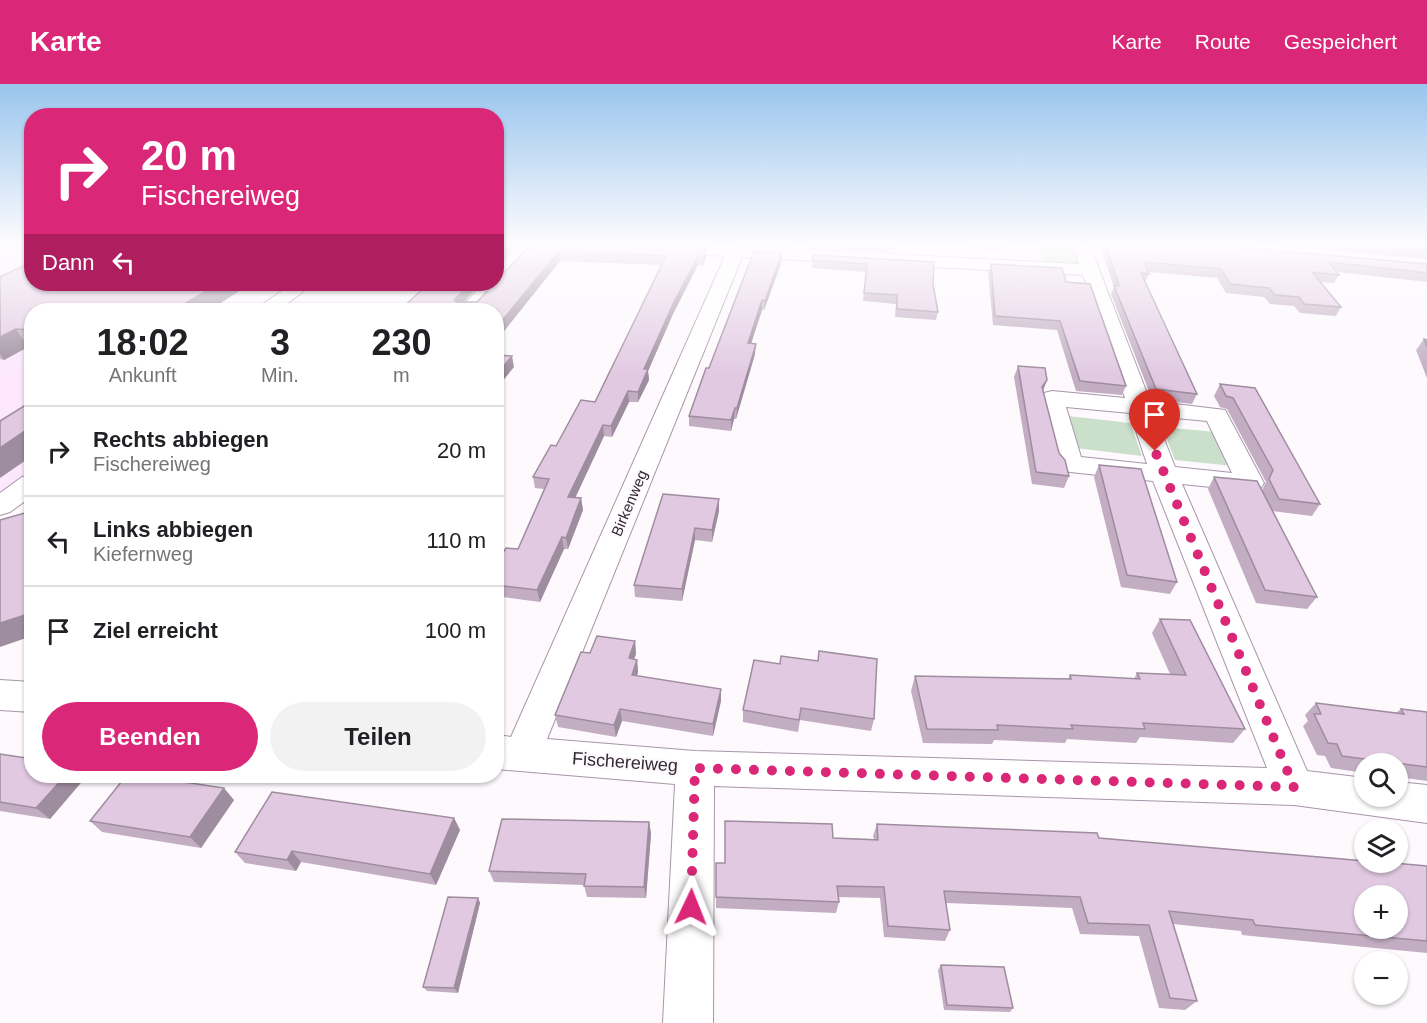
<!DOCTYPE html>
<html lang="de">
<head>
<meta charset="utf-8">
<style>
  body { margin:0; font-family:Helvetica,sans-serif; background:#f2f2f2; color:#202124; height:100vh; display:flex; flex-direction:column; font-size:22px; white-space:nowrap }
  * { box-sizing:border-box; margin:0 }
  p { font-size:20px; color:#757577 }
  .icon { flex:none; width:33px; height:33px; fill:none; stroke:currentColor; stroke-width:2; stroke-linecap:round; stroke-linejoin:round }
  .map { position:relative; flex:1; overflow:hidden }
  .panel { position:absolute; left:24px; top:219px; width:480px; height:480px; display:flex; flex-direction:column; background:#fff; border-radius:24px; box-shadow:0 2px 4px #0004 }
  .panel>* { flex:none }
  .hud { position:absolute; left:24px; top:24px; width:480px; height:183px; border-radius:24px; box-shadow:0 2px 4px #0004; background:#db2777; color:#fff; overflow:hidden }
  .buttons { position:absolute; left:1354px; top:669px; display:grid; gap:12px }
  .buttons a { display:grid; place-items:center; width:54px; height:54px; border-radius:50%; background:#fff; box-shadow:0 2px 4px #0004; font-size:30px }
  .pin { position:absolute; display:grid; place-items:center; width:51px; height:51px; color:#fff; margin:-62px -26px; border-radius:50% 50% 50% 0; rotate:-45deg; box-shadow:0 0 6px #0007 }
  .pin .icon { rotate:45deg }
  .me { position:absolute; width:66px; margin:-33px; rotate:2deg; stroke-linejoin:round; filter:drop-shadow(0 0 4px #0008) }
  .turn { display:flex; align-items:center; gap:21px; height:126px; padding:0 18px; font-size:27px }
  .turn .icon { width:78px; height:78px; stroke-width:2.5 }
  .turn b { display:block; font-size:42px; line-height:51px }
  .then { display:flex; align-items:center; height:57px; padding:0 18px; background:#0003; gap:12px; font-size:22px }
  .eta { display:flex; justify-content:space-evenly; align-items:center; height:102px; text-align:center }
  .eta b { font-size:36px; font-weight:700; line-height:42px }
  .primary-button { display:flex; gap:12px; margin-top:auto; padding:12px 18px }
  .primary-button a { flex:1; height:69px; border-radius:36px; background:#db2777; color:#fff; font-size:24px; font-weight:700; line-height:69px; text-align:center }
  .primary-button a+a { background:#f2f2f2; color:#202124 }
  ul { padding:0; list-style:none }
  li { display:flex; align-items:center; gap:18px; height:90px; padding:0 18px; border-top:2px solid #e0e0e0 }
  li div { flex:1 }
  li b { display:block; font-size:22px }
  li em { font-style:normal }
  header { display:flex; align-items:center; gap:36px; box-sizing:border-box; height:84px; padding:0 30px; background:#db2777; color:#fff }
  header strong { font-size:28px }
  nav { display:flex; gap:33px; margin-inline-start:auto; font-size:21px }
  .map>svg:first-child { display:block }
  .built { fill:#fce7fc }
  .green { fill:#cae0ca }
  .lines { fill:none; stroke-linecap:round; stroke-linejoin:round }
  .minor-casing { stroke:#a896a9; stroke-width:2 }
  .minor { fill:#fff; fill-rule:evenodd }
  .wall { fill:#c2adc2 }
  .shaded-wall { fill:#9e8d9e }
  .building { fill:#e1c9e2; stroke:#9e8d9e; stroke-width:1.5; fill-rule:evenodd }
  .route { stroke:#db2777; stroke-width:10; stroke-dasharray:0 18 }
  .labels { text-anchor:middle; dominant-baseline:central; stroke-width:4.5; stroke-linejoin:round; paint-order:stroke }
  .street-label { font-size:15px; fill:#312a32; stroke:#fdf9fd }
  .near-street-label { font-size:18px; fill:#312a32; stroke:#fdf9fd }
</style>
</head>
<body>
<header>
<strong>Karte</strong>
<nav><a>Karte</a><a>Route</a><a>Gespeichert</a></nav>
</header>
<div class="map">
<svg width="1427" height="939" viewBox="0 0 1427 939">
  <rect width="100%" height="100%" fill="#fdf9fd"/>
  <!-- built -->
  <path class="built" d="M 0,162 L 31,162 L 31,388 L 6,407 L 0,406 Z"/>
  <!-- green -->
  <g class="green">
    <path d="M 1040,162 L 1077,162 L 1084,182 L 1044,179 Z"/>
    <path d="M 1068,332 L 1130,339 L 1142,372 L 1076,364 Z"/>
    <path d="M 1162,343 L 1226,349 L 1243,383 L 1175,376 Z"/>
  </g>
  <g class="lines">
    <defs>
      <g id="minor">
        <path d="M 518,162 L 536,162 L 479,226 L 459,226 L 483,200 L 496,200 L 496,184 Z"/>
        <path d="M 631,162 L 736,162 L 1079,180 L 1073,162 L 1090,162 L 1150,317 L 1225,326 L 1264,399 L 1260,405 L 1250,407 L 1182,400 L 1307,687 L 1365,694 L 1365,712 L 1398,712 L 1398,698 L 1427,701 L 1427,739 L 1294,721 L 714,702 L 713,939 L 663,939 L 675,700 L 496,685 L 496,651 L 511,653 L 725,172 L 639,167 L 633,166 ZM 742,173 L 1083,191 L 1125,314 L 1052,307 L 1044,309 L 1040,314 L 1057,380 L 1061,386 L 1070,388 L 1153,397 L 1267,684 L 695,667 L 547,655 ZM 1066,323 L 1130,329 L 1147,380 L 1081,373 ZM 1155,332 L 1207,337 L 1232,389 L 1175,383 Z"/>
        <path d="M 292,200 L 313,200 L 279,226 L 257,226 L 260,222 Z"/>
        <path d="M 32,391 L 32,412 L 10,428 L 0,431 L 0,409 L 22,393 Z"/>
        <path d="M 0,596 L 32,598 L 32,628 L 0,626 Z"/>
      </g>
    </defs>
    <!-- minor casing -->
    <use href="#minor" class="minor-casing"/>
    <!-- minor -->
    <use href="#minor" class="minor"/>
  </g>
  <!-- wall -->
  <g class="wall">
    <path d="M 530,162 L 706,164 L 706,173 L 703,182 L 698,181 L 673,230 L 648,287 L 649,296 L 638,318 L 629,318 L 612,353 L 604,352 L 575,414 L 581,414 L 583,426 L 568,465 L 564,465 L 540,518 L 496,512 L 496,482 L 518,465 L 544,405 L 535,404 L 533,393 L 556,362 L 595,318 L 662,181 L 560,177 L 496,257 L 496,226 L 464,218 L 477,218 Z"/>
    <path d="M 815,162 L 891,162 L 890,168 L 815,164 Z"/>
    <path d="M 974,162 L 1004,162 L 1003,167 L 975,165 Z"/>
    <path d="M 1100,162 L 1224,162 L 1427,180 L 1427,198 L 1337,188 L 1339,191 L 1334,199 L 1320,198 L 1341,223 L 1336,232 L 1300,229 L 1294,222 L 1270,220 L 1264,213 L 1226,209 L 1217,194 L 1148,188 L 1149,190 L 1145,198 L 1197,310 L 1192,320 L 1152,315 L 1111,210 L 1114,203 Z"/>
    <path d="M 1284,162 L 1427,162 L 1427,175 Z"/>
    <path d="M 813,171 L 934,178 L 933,200 L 938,228 L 936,236 L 895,233 L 896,220 L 863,217 L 866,188 L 812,184 Z"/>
    <path d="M 782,177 L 764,226 L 762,226 L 751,259 L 755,270 L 736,335 L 734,335 L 731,347 L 689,342 L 689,332 L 709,284 Z"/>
    <path d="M 991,180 L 1066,198 L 1126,302 L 1122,311 L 1076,307 L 1057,246 L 993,241 L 988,188 Z"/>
    <path d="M 0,193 L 32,200 L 244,204 L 32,226 L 32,263 L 28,263 L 4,276 L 0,275 Z"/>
    <path d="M 1424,255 L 1427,256 L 1427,294 L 1416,266 Z"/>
    <path d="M 1018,282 L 1043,308 L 1059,369 L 1069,392 L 1064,404 L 1032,400 L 1014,293 Z"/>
    <path d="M 1220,300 L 1255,304 L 1320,420 L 1312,432 L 1272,427 L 1317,513 L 1307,525 L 1256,519 L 1208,405 L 1214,393 L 1262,406 L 1266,398 L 1227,325 L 1220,323 L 1214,312 Z"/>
    <path d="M 1099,381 L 1177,498 L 1170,510 L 1121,503 L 1094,393 Z"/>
    <path d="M 719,415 L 719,427 L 712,458 L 695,456 L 682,517 L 635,513 L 634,501 Z"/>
    <path d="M 1160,535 L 1245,645 L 1233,659 L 1140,653 L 1136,659 L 1067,655 L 1065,659 L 994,656 L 992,660 L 923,659 L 911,607 L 915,592 L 1068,595 L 1070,591 L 1134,595 L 1137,589 L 1170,590 L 1152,549 Z"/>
    <path d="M 635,557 L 636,570 L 634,575 L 637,576 L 638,588 L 637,592 L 721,617 L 713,652 L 622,637 L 616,653 L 558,643 L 555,631 L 590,569 Z"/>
    <path d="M 754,576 L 874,635 L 871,647 L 800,636 L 798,648 L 743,638 L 743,626 Z"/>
    <path d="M 1316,619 L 1396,629 L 1401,625 L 1427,628 L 1427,697 L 1398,693 L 1398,680 L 1365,680 L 1365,689 L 1331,684 L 1325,672 L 1317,671 L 1303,642 L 1308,637 L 1305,631 Z"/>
    <path d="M 0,670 L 85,694 L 50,735 L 0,727 Z"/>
    <path d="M 234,716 L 201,764 L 102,748 L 90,737 Z"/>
    <path d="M 454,734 L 460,746 L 436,801 L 301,778 L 296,787 L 245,779 L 235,768 Z"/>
    <path d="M 649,738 L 651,750 L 646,814 L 587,813 L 584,801 L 494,798 L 489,787 Z"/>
    <path d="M 877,740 L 1099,754 L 1427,782 L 1427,869 L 1242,851 L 1241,847 L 1173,840 L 1197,917 L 1185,926 L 1159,924 L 1139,852 L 1080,850 L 1072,824 L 946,819 L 950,846 L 945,857 L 884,853 L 880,814 L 838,813 L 839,818 L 836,829 L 716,824 L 716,779 L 725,779 L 833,754 L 874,755 L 873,752 Z"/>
    <path d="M 478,814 L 480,819 L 458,909 L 427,907 L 423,903 Z"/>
    <path d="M 941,881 L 1013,924 L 1010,928 L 944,926 L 938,886 Z"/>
  </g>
  <!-- shaded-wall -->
  <g class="shaded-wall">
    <path d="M 504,162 L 515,162 L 496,180 L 496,169 Z"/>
    <path d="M 706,164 L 706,173 L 703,182 L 703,172 Z"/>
    <path d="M 559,167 L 560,177 L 496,257 L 496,244 Z"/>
    <path d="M 782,168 L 782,177 L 764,226 L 765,217 Z"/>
    <path d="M 698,172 L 698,181 L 673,230 L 648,287 L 649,296 L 638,318 L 638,308 L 644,285 L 673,220 Z"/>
    <path d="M 217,200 L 242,200 L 244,204 L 210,226 L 175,226 Z"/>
    <path d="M 470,200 L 480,200 L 457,226 L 454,216 Z"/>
    <path d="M 762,216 L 762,226 L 748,269 L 748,259 Z"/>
    <path d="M 16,245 L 28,263 L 4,276 L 0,270 L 0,253 Z"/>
    <path d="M 756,260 L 755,270 L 736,335 L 737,324 Z"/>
    <path d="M 512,272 L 514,283 L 496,305 L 496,291 Z"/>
    <path d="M 1047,296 L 1043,307 L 1038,315 L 1042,303 Z"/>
    <path d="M 628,307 L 629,318 L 612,353 L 611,342 Z"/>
    <path d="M 735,324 L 734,335 L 731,347 L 731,336 Z"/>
    <path d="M 603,341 L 604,352 L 570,425 L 568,413 Z"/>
    <path d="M 32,342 L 32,372 L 0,394 L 0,364 Z"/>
    <path d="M 581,414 L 583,426 L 568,465 L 566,454 Z"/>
    <path d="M 719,415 L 719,427 L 712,458 L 712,446 Z"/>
    <path d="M 695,444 L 695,456 L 682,517 L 682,505 Z"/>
    <path d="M 562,453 L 564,465 L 540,518 L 537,506 Z"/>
    <path d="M 32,479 L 32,552 L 0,563 L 0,539 Z"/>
    <path d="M 635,557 L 636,570 L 630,586 L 629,574 Z"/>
    <path d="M 637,576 L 638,588 L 633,603 L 632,591 Z"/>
    <path d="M 721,605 L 721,617 L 713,652 L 713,640 Z"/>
    <path d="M 620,625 L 622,637 L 616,653 L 614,641 Z"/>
    <path d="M 65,692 L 83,692 L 85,694 L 50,735 L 36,724 Z"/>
    <path d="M 224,704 L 234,716 L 201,764 L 190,753 Z"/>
    <path d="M 454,734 L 460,746 L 436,801 L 430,790 Z"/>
    <path d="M 649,738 L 651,750 L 646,814 L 644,803 Z"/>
    <path d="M 292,767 L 301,778 L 296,787 L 287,776 Z"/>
    <path d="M 478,814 L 480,819 L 458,909 L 454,904 Z"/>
  </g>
  <!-- building -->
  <g class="building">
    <path d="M 496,162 L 504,162 L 496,169 Z"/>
    <path d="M 530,162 L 664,162 L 706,164 L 703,172 L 698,172 L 673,220 L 644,285 L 648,285 L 638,308 L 628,307 L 611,342 L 603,341 L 568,413 L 581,414 L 566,454 L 562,453 L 537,506 L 496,501 L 496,482 L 506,464 L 518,465 L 549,395 L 533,393 L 551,361 L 556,362 L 581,316 L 595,318 L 666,172 L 559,167 L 496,244 L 496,226 L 400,226 L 428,200 L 470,200 L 454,216 L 457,218 L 477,218 L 494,200 L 496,200 L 496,197 Z"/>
    <path d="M 863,162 L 891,162 L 891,163 Z"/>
    <path d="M 1106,162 L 1224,162 L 1427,180 L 1427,189 L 1329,178 L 1339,191 L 1312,188 L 1341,223 L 1304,220 L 1299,213 L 1275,211 L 1269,204 L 1230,200 L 1221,185 L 1144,178 L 1149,190 L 1141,189 L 1197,310 L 1156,305 L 1114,202 L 1119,202 Z"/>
    <path d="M 1378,162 L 1427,162 L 1427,166 Z"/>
    <path d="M 754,167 L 782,168 L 765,217 L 762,216 L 748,259 L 756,260 L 737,324 L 735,324 L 731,336 L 689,332 L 706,284 L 709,284 Z"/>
    <path d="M 813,171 L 934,178 L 933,200 L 938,228 L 897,225 L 897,211 L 864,209 L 867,180 L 812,176 Z"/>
    <path d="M 32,178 L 32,200 L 217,200 L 175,226 L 32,226 L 32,246 L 16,245 L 0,253 L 0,193 Z"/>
    <path d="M 991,180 L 1062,184 L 1066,198 L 1090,200 L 1126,302 L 1080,297 L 1060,237 L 995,232 Z"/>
    <path d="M 1424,255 L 1427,256 L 1427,263 Z"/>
    <path d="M 496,271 L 512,272 L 496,291 Z"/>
    <path d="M 1018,282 L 1045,284 L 1047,296 L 1042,303 L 1059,369 L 1065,376 L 1069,392 L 1036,388 Z"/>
    <path d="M 1220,300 L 1255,304 L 1320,420 L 1279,415 L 1269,395 L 1273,386 L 1233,314 L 1226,312 Z"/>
    <path d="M 32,317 L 32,342 L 0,364 L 0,337 Z"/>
    <path d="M 1099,381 L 1141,385 L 1177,498 L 1127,491 Z"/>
    <path d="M 1214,393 L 1257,397 L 1317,513 L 1265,506 Z"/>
    <path d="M 663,410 L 719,415 L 712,446 L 695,444 L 682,505 L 634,501 Z"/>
    <path d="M 32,427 L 32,479 L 28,530 L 0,539 L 0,436 Z"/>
    <path d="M 1160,535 L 1190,536 L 1245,645 L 1143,639 L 1145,645 L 1071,641 L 1073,645 L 997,641 L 998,646 L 927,645 L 915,592 L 1071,595 L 1070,591 L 1140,595 L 1137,589 L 1186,591 Z"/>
    <path d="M 597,552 L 635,557 L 629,574 L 637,576 L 632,591 L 721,605 L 713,640 L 620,625 L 614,641 L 555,631 L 581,568 L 590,569 Z"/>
    <path d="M 819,567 L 877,575 L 874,635 L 801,624 L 799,636 L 743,626 L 754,576 L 780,580 L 781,572 L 818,577 Z"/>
    <path d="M 1316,619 L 1404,630 L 1401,625 L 1427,628 L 1427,683 L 1342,672 L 1337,660 L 1328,659 L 1314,630 L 1321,630 Z"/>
    <path d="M 0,670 L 32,675 L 32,692 L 65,692 L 36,724 L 0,718 Z"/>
    <path d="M 126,692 L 144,692 L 224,704 L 190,753 L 90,737 Z"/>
    <path d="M 272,708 L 454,734 L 430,790 L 292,767 L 287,776 L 235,768 Z"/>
    <path d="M 502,735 L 649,738 L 644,803 L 584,802 L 586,790 L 489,787 Z"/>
    <path d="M 725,737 L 832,740 L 833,754 L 878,756 L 877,740 L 1097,749 L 1099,754 L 1365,777 L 1365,778 L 1383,778 L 1427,782 L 1427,857 L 1255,841 L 1253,836 L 1169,827 L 1197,917 L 1170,914 L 1149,841 L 1088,839 L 1080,813 L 944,807 L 950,846 L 888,842 L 884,803 L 837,802 L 839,818 L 716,813 L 716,779 L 725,779 ZM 1365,812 L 1398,812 L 1398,844 L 1365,844 Z"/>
    <path d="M 448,813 L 478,814 L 454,904 L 423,903 Z"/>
    <path d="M 941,881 L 1004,883 L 1013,924 L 947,921 Z"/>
  </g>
  <!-- sky -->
  <linearGradient id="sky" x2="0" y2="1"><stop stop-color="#99c5ed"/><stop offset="0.55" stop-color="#fefcfe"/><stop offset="1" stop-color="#fefcfe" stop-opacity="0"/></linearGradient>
  <rect width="1427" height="293" fill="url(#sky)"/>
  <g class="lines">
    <!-- route -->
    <path class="route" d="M 691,823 L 695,684 L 1294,703 L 1155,367"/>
  </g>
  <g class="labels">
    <!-- street labels -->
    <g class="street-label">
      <text transform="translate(629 419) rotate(-67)">Birkenweg</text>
    </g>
    <!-- near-street labels -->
    <g class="near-street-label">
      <text transform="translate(625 678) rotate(4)">Fischereiweg</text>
    </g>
  </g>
</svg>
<div class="buttons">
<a><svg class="icon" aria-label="search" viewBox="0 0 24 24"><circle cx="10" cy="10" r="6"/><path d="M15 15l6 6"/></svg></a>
<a><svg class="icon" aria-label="layers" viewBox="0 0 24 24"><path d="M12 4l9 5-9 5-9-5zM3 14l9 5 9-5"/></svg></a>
<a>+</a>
<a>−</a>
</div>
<div class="pin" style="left:1155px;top:367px;background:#d93025"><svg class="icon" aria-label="arrive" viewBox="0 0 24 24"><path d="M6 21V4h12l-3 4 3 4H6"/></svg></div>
<svg class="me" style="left:691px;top:823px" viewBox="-20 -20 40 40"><path d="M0-17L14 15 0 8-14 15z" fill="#db2777" stroke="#fff" stroke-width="4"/></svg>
<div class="hud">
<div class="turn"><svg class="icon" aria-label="right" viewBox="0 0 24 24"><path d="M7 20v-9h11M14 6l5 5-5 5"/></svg><div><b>20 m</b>Fischereiweg</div></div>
<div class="then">Dann<svg class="icon" aria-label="left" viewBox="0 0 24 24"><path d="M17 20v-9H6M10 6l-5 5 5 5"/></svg></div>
</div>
<section class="panel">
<div class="eta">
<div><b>18:02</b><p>Ankunft</p></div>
<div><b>3</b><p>Min.</p></div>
<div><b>230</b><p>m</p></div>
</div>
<ul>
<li><svg class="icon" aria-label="right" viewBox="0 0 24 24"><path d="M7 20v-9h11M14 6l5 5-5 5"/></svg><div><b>Rechts abbiegen</b><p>Fischereiweg</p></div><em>20 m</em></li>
<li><svg class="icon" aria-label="left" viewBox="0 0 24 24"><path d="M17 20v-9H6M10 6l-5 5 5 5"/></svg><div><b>Links abbiegen</b><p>Kiefernweg</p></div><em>110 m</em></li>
<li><svg class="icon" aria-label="arrive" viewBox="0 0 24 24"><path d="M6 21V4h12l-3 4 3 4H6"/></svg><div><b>Ziel erreicht</b></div><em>100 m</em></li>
</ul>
<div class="primary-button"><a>Beenden</a><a>Teilen</a></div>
</section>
</div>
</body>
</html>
